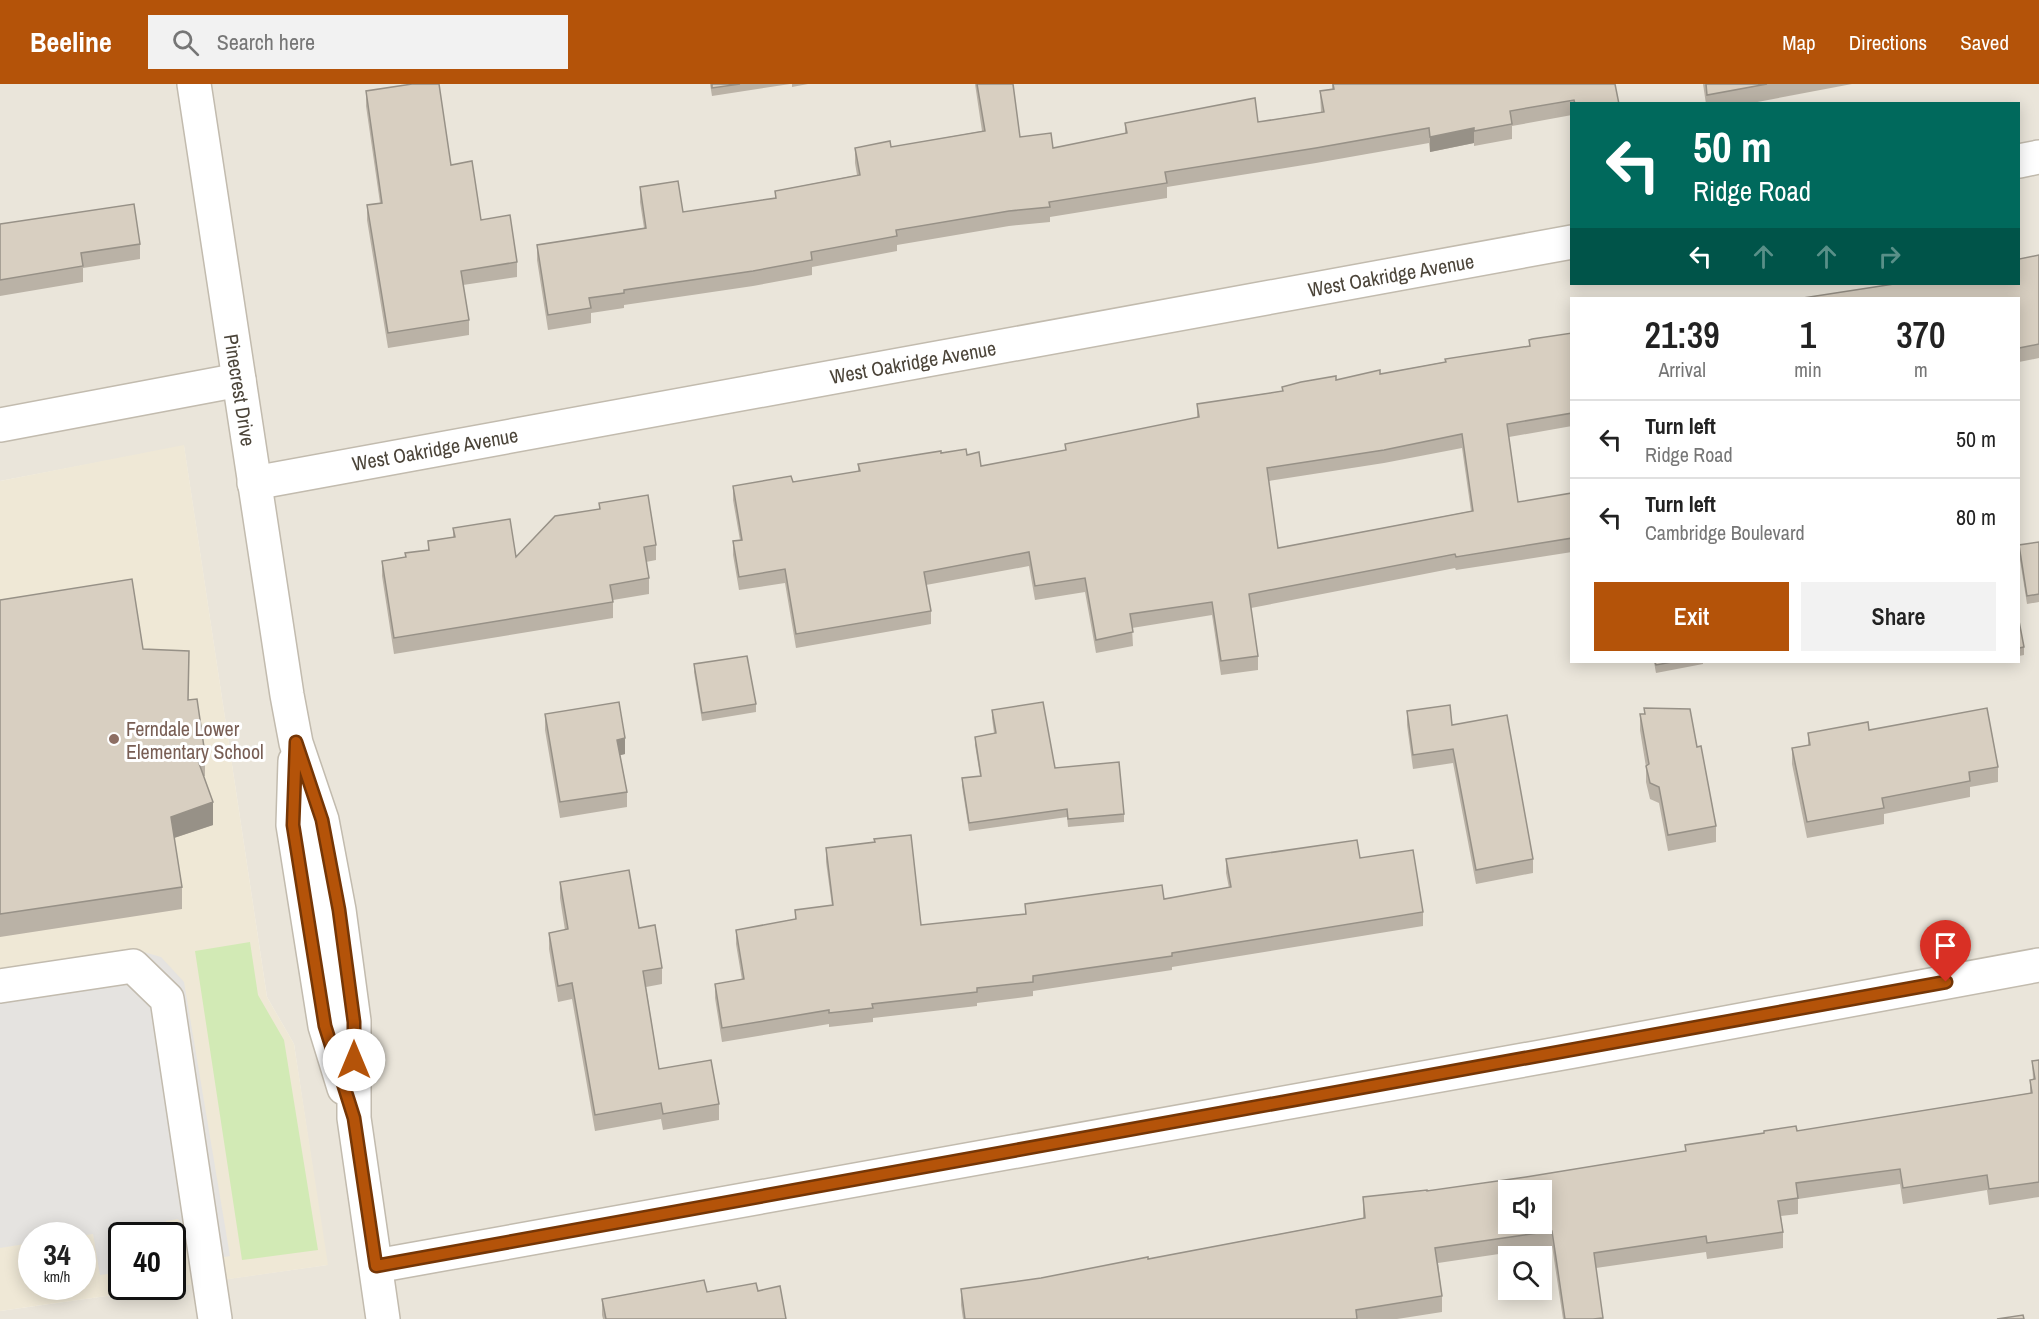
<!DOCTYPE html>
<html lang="en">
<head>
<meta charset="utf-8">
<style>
  body { margin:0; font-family:"Archivo Narrow",sans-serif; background:#f2f2f2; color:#222; height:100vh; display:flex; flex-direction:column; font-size:22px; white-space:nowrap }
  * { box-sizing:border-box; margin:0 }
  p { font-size:20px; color:#767676 }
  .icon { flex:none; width:33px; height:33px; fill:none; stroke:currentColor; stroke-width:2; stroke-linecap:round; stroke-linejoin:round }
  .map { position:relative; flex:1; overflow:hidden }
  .details { position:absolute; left:1570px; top:213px; width:450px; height:366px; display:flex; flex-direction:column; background:#fff; border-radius:0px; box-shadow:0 3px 15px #0003 }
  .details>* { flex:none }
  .top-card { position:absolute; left:1570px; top:18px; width:450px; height:183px; border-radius:0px; box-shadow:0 3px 15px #0003; background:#00695c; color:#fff; overflow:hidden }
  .controls { position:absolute; left:1498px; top:1096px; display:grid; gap:12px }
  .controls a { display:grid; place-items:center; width:54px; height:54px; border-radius:0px; background:#fff; box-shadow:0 3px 15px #0003; font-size:30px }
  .speed { position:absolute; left:18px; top:1138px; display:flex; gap:12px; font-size:30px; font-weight:700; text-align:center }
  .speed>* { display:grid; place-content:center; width:78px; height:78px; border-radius:50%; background:#fff; box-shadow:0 3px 15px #0003; line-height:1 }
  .speed small { font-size:15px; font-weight:400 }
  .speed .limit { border:3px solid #111; border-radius:9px; background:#fff; color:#111 }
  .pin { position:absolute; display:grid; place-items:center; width:51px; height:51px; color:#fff; margin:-62px -26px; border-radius:50% 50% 50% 0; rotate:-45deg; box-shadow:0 0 6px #0007 }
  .pin .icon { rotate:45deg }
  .me { position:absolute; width:66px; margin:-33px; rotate:0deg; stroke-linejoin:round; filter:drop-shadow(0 0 4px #0008) }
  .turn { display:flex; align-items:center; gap:21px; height:126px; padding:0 24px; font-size:27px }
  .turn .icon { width:78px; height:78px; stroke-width:2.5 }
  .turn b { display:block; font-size:42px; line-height:51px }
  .lanes { display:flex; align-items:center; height:57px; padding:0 24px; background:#0003; justify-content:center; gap:30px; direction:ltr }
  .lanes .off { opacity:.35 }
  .eta { display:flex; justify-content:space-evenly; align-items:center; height:102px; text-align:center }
  .eta b { font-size:36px; font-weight:600; line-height:42px }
  .cta { display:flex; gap:12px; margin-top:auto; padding:12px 24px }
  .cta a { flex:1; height:69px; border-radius:0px; background:#b45309; color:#fff; font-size:24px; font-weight:600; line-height:69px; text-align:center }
  .cta a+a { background:#f2f2f2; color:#222 }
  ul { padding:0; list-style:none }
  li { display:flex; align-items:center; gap:18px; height:78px; padding:0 24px; border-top:2px solid #e0e0e0 }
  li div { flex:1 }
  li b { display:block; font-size:22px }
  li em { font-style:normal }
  header { display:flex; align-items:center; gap:36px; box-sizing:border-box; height:84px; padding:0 30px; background:#b45309; color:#fff }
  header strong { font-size:28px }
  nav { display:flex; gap:33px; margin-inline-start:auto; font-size:21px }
  .search { width:420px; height:54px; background:#f2f2f2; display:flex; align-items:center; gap:15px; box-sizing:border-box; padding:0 21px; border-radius:0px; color:#767676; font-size:22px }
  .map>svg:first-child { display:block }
  .residential { fill:#eae5da; fill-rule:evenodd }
  .education { fill:#efe8d6; fill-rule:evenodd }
  .green { fill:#d2eab5 }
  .parking { fill:#e5e3e0 }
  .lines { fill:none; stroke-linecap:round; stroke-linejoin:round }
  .minor-casing { stroke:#c2bbae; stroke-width:36 }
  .minor { stroke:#fff; stroke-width:33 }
  .wall { fill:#bab2a6; fill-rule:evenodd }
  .shaded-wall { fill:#979187 }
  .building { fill:#d8cfc1; stroke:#979187; stroke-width:1.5; fill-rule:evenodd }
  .route-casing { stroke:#753606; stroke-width:15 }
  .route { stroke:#b45309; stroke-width:10 }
  .education-dot { fill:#8d6e63; stroke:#fff; stroke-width:2 }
  .labels { text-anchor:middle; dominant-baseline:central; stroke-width:6; stroke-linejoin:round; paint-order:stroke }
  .street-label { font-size:20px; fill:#4b4439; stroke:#fff }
  .education-label { font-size:20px; fill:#785e54; stroke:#fff; text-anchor:start }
</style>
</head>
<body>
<header>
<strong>Beeline</strong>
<div class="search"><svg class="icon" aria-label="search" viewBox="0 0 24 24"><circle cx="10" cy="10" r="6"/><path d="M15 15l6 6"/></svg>Search here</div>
<nav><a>Map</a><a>Directions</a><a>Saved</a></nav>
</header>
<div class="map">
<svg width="2039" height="1235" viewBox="0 0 2039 1235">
  <rect width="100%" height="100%" fill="#f6f3ec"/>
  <!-- residential -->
  <path class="residential" d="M 0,0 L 2039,0 L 2039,1235 L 0,1235 L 0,1227 L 327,1181 L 294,960 L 267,913 L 184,362 L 0,397 ZM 1572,20 L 2019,20 L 2019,200 L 1572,200 ZM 1572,214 L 2019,214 L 2019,578 L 1572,578 ZM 1509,1107 L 1542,1107 L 1542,1140 L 1509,1140 ZM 1509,1173 L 1542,1173 L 1542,1206 L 1509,1206 Z"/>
  <!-- education -->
  <path class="education" d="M 184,361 L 267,913 L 294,960 L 328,1181 L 173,1203 L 172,1152 L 122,1152 L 122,1203 L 171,1203 L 0,1227 L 0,397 ZM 32,1152 L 82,1152 L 82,1203 L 32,1203 Z"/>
  <!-- green -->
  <path class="green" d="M 250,858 L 258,911 L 284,956 L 318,1166 L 242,1176 L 195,867 Z"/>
  <!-- parking -->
  <path class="parking" d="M 137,866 L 161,873 L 184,898 L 230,1172 L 191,1179 L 186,1144 L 178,1135 L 166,1137 L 161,1145 L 162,1152 L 122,1152 L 121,1188 L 100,1191 L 93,1150 L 79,1152 L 32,1152 L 31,1159 L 0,1164 L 0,887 Z"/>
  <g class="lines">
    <defs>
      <g id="minor">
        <path d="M 194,0 L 287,611 L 296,659 L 322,736 L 339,826 L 354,937 L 354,1034 L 383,1235"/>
        <path d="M 2019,77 L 2039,73"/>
        <path d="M 0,341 L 239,296"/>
        <path d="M 254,399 L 1572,158"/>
        <path d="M 295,677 L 293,741 L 325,942 L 344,1004"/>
        <path d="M 0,902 L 133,882 L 167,915 L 215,1235"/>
        <path d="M 376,1182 L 1574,967 L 2039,881"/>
      </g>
    </defs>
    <!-- minor casing -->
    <use href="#minor" class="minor-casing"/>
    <!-- minor -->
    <use href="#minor" class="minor"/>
  </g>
  <!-- wall -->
  <g class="wall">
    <path d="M 710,0 L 790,0 L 712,12 Z"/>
    <path d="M 792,0 L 808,0 L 792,3 Z"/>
    <path d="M 975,0 L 1013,0 L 1020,53 L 1053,64 L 1125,50 L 1125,39 L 1258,38 L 1321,28 L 1320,7 L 1332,5 L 1332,0 L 1615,0 L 1619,20 L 1572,20 L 1572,31 L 1512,42 L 1512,55 L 1474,62 L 1474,59 L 1430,68 L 1429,59 L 1316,79 L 1167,103 L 1167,114 L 1050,133 L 1050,138 L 1009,142 L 897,161 L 897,167 L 812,183 L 812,191 L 753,202 L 624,221 L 624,224 L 591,229 L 591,239 L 548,246 L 537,176 L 537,161 L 644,144 L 640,118 L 640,103 L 683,128 L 775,114 L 775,107 L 857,91 L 855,79 L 855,64 L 891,63 L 982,47 Z"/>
    <path d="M 1703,0 L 1852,0 L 1747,20 L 1706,20 Z"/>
    <path d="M 366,7 L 451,81 L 481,136 L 517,178 L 517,193 L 463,201 L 469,236 L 469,251 L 388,264 L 367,136 L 367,121 L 380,119 L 366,22 Z"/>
    <path d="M 0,140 L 140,160 L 140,175 L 83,184 L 83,198 L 0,212 Z"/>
    <path d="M 2039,171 L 2039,274 L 2019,278 L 2019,214 L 1870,204 Z"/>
    <path d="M 1572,249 L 1572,342 L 1509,353 L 1518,418 L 1572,409 L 1572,468 L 1456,486 L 1455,484 L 1251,524 L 1258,572 L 1258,586 L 1221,591 L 1212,531 L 1132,544 L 1133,562 L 1096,569 L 1085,508 L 1035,516 L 1029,482 L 926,501 L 931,527 L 931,540 L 796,564 L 785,499 L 739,506 L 733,471 L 733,457 L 740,456 L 733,416 L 733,402 L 793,398 L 858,388 L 858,380 L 941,369 L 967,371 L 981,382 L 1065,367 L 1065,360 L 1197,334 L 1197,320 L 1282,307 L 1282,303 L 1380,290 L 1529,262 L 1529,256 ZM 1462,364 L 1471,427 L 1278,464 L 1269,397 L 1384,379 Z"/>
    <path d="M 599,419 L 656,461 L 656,476 L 646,478 L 649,494 L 649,510 L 613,516 L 613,534 L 394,570 L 382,492 L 382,477 L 405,473 L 405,469 L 428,466 L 428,457 L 453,453 L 453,444 L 516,473 L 599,425 Z"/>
    <path d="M 2039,458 L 2039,518 L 2027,520 L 2019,470 L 2019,461 Z"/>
    <path d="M 0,516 L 143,565 L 189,589 L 188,616 L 205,670 L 205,692 L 204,692 L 213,741 L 174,754 L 182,803 L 182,825 L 0,853 Z"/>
    <path d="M 2019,537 L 2024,563 L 2024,571 L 2019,572 Z"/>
    <path d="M 1654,578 L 1703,578 L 1703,580 L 1656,589 Z"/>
    <path d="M 694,580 L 756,620 L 756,628 L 702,637 L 694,588 Z"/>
    <path d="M 1644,624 L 1716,742 L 1716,758 L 1668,767 L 1659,719 L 1650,715 L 1646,698 L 1646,683 L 1640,646 L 1640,630 L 1644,630 Z"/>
    <path d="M 992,626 L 1055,684 L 1124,730 L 1124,738 L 1068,743 L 1067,733 L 969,747 L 962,702 L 962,694 L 980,692 L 975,661 L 975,653 L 994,649 L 992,634 Z"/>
    <path d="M 1407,627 L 1452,641 L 1533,775 L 1533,789 L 1476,800 L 1453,679 L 1413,685 L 1407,641 Z"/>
    <path d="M 545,630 L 625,670 L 620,671 L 627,708 L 627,723 L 560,734 L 545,646 Z"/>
    <path d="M 1869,646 L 1998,683 L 1998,698 L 1970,703 L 1970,713 L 1884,730 L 1884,740 L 1807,754 L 1792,680 L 1792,664 L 1808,661 L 1808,649 Z"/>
    <path d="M 826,764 L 921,841 L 1025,830 L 1025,820 L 1164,815 L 1229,804 L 1226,789 L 1226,775 L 1360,774 L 1423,828 L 1423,842 L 1172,883 L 1172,886 L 1033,907 L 1033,912 L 977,919 L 977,922 L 873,934 L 873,938 L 829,943 L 829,940 L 722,958 L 715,914 L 715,900 L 742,896 L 736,860 L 736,846 L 795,835 L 795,826 L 832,822 L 826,778 Z"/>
    <path d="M 560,798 L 639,844 L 662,884 L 662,900 L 646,903 L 659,985 L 719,1020 L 719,1036 L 663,1046 L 661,1035 L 595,1047 L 572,915 L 558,918 L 549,865 L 549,849 L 565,846 L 560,814 Z"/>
    <path d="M 2039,976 L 2039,1113 L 1989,1121 L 1987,1106 L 1903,1120 L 1900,1100 L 1798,1115 L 1798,1130 L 1781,1132 L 1783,1148 L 1783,1164 L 1707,1175 L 1706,1168 L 1596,1184 L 1603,1235 L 1563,1235 L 1552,1162 L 1438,1179 L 1442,1212 L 1442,1228 L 1397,1235 L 963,1235 L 961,1221 L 961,1205 L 1041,1194 L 1148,1175 L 1363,1134 L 1363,1113 L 1427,1107 L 1526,1093 L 1685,1067 L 1685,1061 L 1797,1047 L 2030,1009 L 2030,996 L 2033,995 L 2032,977 Z"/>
    <path d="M 758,1207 L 786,1235 L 603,1235 L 602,1231 L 602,1215 L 707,1208 Z"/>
  </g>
  <!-- shaded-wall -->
  <g class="shaded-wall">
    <path d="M 1474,44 L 1474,59 L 1430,68 L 1430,53 Z"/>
    <path d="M 625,654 L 625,670 L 617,672 L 617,656 Z"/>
    <path d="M 213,718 L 213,741 L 171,755 L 171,733 Z"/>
  </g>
  <!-- building -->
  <g class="building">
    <path d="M 412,0 L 439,0 L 451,81 L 472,77 L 481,136 L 510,131 L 517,178 L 461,187 L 469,236 L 388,249 L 367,121 L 382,119 L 366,7 Z"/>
    <path d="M 712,0 L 740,0 L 712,4 Z"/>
    <path d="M 977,0 L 1013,0 L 1020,53 L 1051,49 L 1053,64 L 1127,49 L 1125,39 L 1255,14 L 1258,38 L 1324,28 L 1320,7 L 1334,5 L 1333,0 L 1615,0 L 1619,20 L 1575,20 L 1574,16 L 1510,27 L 1512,40 L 1474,47 L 1474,44 L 1430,53 L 1429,44 L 1316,64 L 1165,88 L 1167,99 L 1049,118 L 1050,123 L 1009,127 L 896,146 L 897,152 L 811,168 L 812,176 L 753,187 L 624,206 L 624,209 L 589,214 L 591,224 L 548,231 L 537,161 L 646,144 L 640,103 L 678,97 L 683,128 L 776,114 L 775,107 L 860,91 L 855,64 L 890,57 L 891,63 L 985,47 Z"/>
    <path d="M 1706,0 L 1767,0 L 1707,11 Z"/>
    <path d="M 134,120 L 140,160 L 81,169 L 83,182 L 0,196 L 0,140 Z"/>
    <path d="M 2039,171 L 2039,260 L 2019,264 L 2019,214 L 1803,214 L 1894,200 L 2019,200 L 2019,175 Z"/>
    <path d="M 1572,249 L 1572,329 L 1507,340 L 1518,418 L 1572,409 L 1572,454 L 1456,473 L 1455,470 L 1249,510 L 1258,572 L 1221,577 L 1212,518 L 1130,530 L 1133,548 L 1096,556 L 1085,494 L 1035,502 L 1029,468 L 924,488 L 931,527 L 796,550 L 785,485 L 739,493 L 733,457 L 742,456 L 733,402 L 791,392 L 793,398 L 860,387 L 858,380 L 941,367 L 941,369 L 966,365 L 967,371 L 979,368 L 981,382 L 1066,366 L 1065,360 L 1199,333 L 1197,320 L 1283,307 L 1282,303 L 1301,298 L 1336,292 L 1336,296 L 1380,286 L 1380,290 L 1446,278 L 1445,275 L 1530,262 L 1529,256 L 1532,255 ZM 1462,350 L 1473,427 L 1278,464 L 1267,384 L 1384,366 Z"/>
    <path d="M 648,411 L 656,461 L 644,463 L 649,494 L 610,501 L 613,518 L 394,554 L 382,477 L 406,473 L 405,469 L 429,466 L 428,457 L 455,453 L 453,444 L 510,435 L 516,473 L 555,432 L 600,425 L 599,419 Z"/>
    <path d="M 2039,458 L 2039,510 L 2027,512 L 2019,461 Z"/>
    <path d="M 132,495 L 143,565 L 189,567 L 188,616 L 197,615 L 205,670 L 196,671 L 213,718 L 171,733 L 182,803 L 0,830 L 0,516 Z"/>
    <path d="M 2019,537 L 2024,563 L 2019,564 Z"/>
    <path d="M 747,572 L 756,620 L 702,629 L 694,580 Z"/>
    <path d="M 1655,578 L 1672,578 L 1656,581 Z"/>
    <path d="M 619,618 L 625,654 L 617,656 L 627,708 L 560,718 L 545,630 Z"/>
    <path d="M 1043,618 L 1055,684 L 1119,678 L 1124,730 L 1068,735 L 1067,725 L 969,739 L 962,694 L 981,692 L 975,653 L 996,649 L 992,626 Z"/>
    <path d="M 1450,621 L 1452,641 L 1507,631 L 1533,775 L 1476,786 L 1453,665 L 1413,671 L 1407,627 Z"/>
    <path d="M 1644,624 L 1690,625 L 1697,663 L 1701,662 L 1716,742 L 1668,751 L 1659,703 L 1650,699 L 1646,682 L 1649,680 L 1640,630 L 1645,630 Z"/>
    <path d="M 1987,624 L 1998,683 L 1969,688 L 1970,697 L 1882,714 L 1884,724 L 1807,738 L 1792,664 L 1810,661 L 1808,649 L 1868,638 L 1869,646 Z"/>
    <path d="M 911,751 L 921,841 L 1026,830 L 1025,820 L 1162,801 L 1164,815 L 1231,803 L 1226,775 L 1357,756 L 1360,774 L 1413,766 L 1423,828 L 1172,869 L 1172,872 L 1033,892 L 1033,898 L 977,904 L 977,908 L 872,920 L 873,924 L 829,929 L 829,926 L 722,944 L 715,900 L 744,895 L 736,846 L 796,835 L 795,826 L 833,821 L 826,764 L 875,758 L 874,755 Z"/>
    <path d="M 629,786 L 639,844 L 655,841 L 662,884 L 643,887 L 659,985 L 711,976 L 719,1020 L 663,1030 L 661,1019 L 595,1031 L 572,899 L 558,902 L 549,849 L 568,845 L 560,798 Z"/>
    <path d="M 2039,976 L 2039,1098 L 1989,1105 L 1987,1091 L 1903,1104 L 1900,1085 L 1796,1099 L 1798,1114 L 1778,1117 L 1783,1148 L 1707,1159 L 1706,1152 L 1594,1169 L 1603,1234 L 1593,1235 L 1565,1235 L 1552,1147 L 1435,1164 L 1442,1212 L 1356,1226 L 1357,1235 L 965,1235 L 961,1205 L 1041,1194 L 1148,1173 L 1148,1175 L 1365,1134 L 1363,1113 L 1427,1106 L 1427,1107 L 1526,1093 L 1686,1067 L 1685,1061 L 1764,1049 L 1764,1047 L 1796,1042 L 1797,1047 L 2032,1009 L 2030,996 L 2035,995 L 2032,977 ZM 1509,1107 L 1542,1107 L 1542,1140 L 1509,1140 Z"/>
    <path d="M 704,1196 L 707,1208 L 756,1199 L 758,1207 L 780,1202 L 786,1235 L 606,1235 L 602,1215 Z"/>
    <path d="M 2023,1231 L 2024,1235 L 1997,1235 Z"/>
  </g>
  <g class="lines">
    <defs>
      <path id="route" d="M 354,976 L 354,938 L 339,826 L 322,736 L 296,658 L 293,741 L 325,942 L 354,1034 L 376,1182 L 1946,898"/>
    </defs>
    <!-- route casing -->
    <use href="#route" class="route-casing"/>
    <!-- route -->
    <use href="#route" class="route"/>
  </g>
  <!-- markers -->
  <circle class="education-dot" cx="114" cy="655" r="6"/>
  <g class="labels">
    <!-- street labels -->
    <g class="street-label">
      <text transform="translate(1391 191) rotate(-10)">West Oakridge Avenue</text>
      <text transform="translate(913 278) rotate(-10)">West Oakridge Avenue</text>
      <text transform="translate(240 306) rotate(81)">Pinecrest Drive</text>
      <text transform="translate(435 365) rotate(-10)">West Oakridge Avenue</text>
    </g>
    <!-- education labels -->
    <g class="education-label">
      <text x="126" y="644">Ferndale Lower<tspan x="126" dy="23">Elementary School</tspan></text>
    </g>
  </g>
</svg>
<div class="controls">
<a><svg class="icon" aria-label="sound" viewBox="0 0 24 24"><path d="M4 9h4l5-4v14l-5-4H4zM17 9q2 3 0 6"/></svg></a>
<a><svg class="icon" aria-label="search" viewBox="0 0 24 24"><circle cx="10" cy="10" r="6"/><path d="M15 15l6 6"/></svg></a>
</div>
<div class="speed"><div>34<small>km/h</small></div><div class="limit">40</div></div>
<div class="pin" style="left:1946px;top:898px;background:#d93025"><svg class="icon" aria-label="arrive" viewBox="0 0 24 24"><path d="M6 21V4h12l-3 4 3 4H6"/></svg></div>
<svg class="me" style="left:354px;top:976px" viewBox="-20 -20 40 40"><circle r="19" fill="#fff"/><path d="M0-13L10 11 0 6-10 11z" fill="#b45309"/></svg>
<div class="top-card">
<div class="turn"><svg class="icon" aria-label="left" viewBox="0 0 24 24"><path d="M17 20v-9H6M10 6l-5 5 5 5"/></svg><div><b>50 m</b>Ridge Road</div></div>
<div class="lanes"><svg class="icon" aria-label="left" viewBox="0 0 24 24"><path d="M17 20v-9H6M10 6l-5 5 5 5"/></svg><svg class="icon off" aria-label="ahead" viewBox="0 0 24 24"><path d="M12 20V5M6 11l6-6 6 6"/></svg><svg class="icon off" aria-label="ahead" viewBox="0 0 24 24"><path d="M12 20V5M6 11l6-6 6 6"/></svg><svg class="icon off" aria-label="right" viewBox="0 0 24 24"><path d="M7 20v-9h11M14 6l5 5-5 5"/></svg></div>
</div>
<section class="details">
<div class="eta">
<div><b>21:39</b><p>Arrival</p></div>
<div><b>1</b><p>min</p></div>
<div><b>370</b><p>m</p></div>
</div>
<ul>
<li><svg class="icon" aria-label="left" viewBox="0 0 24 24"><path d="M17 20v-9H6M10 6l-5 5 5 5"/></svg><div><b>Turn left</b><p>Ridge Road</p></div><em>50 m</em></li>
<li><svg class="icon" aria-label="left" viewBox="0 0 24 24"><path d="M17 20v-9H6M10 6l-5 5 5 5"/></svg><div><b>Turn left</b><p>Cambridge Boulevard</p></div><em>80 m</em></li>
</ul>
<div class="cta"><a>Exit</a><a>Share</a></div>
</section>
</div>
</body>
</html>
